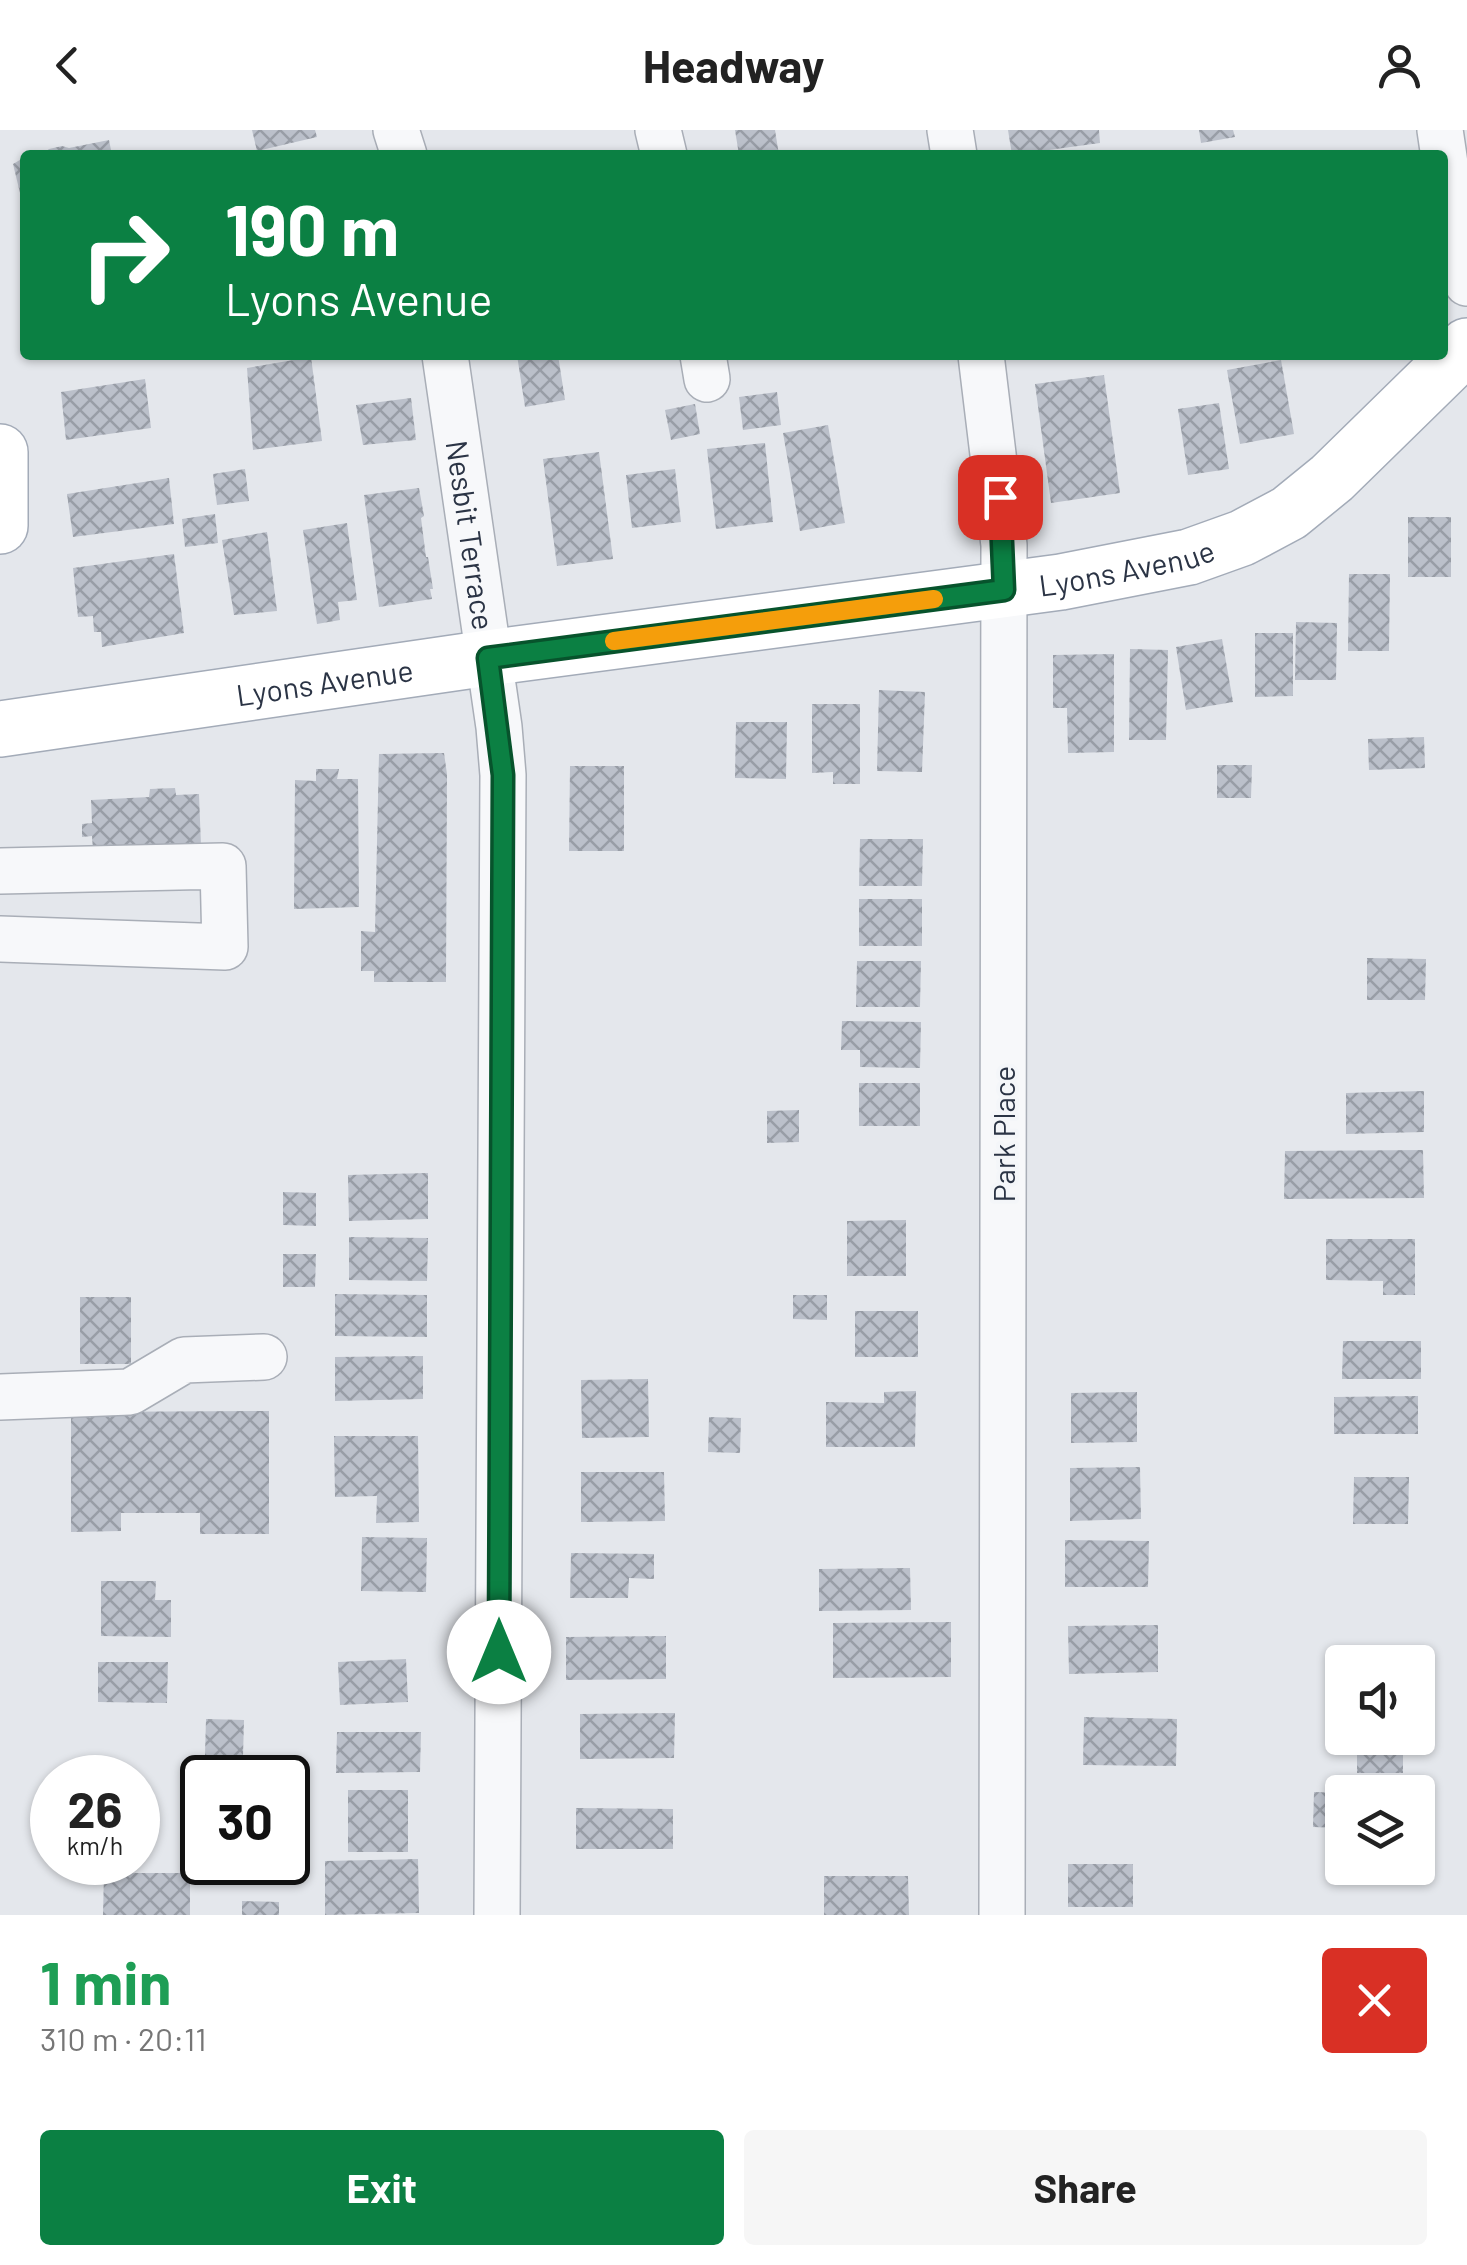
<!DOCTYPE html>
<html lang="en">
<head>
<meta charset="utf-8">
<style>
  body { margin:0; font-family:Barlow,sans-serif; background:#f6f6f6; color:#222; height:100vh; display:flex; flex-direction:column; font-size:38px; white-space:nowrap }
  * { box-sizing:border-box; margin:0 }
  p { font-size:32px; color:#767676 }
  .icon { flex:none; width:55px; height:55px; fill:none; stroke:currentColor; stroke-width:2; stroke-linecap:round; stroke-linejoin:round }
  .map { position:relative; height:1785px; overflow:hidden }
  .details { display:flex; flex-direction:column; background:#fff; flex:1 }
  .details>* { flex:none }
  .banner { position:absolute; left:20px; top:20px; width:1428px; height:210px; border-radius:10px; box-shadow:0 2px 8px #0004; background:#0b8043; color:#fff; overflow:hidden }
  .fabs { position:absolute; left:1325px; top:1515px; display:grid; gap:20px }
  .fabs a { display:grid; place-items:center; width:110px; height:110px; border-radius:10px; background:#fff; box-shadow:0 2px 8px #0004; font-size:50px }
  .speed { position:absolute; left:30px; top:1625px; display:flex; gap:20px; font-size:50px; font-weight:700; text-align:center }
  .speed>* { display:grid; place-content:center; width:130px; height:130px; border-radius:50%; background:#fff; box-shadow:0 2px 8px #0004; line-height:1 }
  .speed small { font-size:25px; font-weight:400 }
  .speed .limit { border:5px solid #111; border-radius:15px; background:#fff; color:#111 }
  .pin { position:absolute; display:grid; place-items:center; width:85px; height:85px; color:#fff; margin:-42px; border-radius:20px; box-shadow:0 5px 15px #0006 }
  .me { position:absolute; width:110px; margin:-55px; rotate:0deg; stroke-linejoin:round; filter:drop-shadow(0 0 8px #0008) }
  .turn { display:flex; align-items:center; gap:35px; height:210px; padding:0 40px; font-size:45px }
  .turn .icon { width:130px; height:130px; stroke-width:2.5 }
  .turn b { display:block; font-size:70px; line-height:85px }
  .round { display:grid; place-items:center; flex:none; width:105px; height:105px; border-radius:10px; background:#f6f6f6 }
  .overview { display:flex; align-items:center; justify-content:space-between; height:170px; padding:0 40px }
  h1 { font-size:60px; font-weight:700; line-height:75px; color:#1e9e55 }
  .button { display:flex; gap:20px; margin-top:auto; padding:20px 40px }
  .button a { flex:1; height:115px; border-radius:10px; background:#0b8043; color:#fff; font-size:40px; font-weight:700; line-height:115px; text-align:center }
  .button a+a { background:#f6f6f6; color:#222 }
  header { display:flex; justify-content:space-between; align-items:center; height:130px; padding:0 40px; background:#fff; font-size:45px; font-weight:700 }
  .map>svg:first-child { display:block }
  .building { fill:url(#building-cross-hatch) }
  .lines { fill:none; stroke-linecap:round; stroke-linejoin:round }
  .minor-casing { stroke:#a9aeb7; stroke-width:48 }
  .major-casing { stroke:#a3abb8; stroke-width:58 }
  .minor { stroke:#f7f8fa; stroke-width:45 }
  .major { stroke:#fff; stroke-width:55 }
  .route-casing { stroke:#07532c; stroke-width:25 }
  .route { stroke:#0b8043; stroke-width:18 }
  .slow { stroke:#f59e0b; stroke-width:18 }
  .labels { text-anchor:middle; dominant-baseline:central; stroke-width:8; stroke-linejoin:round; paint-order:stroke }
  .street-label { font-size:30px; fill:#2b3445; stroke:#f4f6f9 }
</style>
</head>
<body>
<header><svg class="icon" aria-label="back" viewBox="0 0 24 24"><path d="M15 5l-7 7 7 7"/></svg>Headway<svg class="icon" aria-label="person" viewBox="0 0 24 24"><circle cx="12" cy="8" r="4"/><path d="M4 21q1-7 8-7t8 7"/></svg></header>
<div class="map">
<svg width="1467" height="1785" viewBox="0 0 1467 1785">
  <defs>
    <pattern id="building-cross-hatch" width="8" height="8" patternUnits="userSpaceOnUse" patternTransform="scale(2.5)"><rect width="8" height="8" fill="#bbc0ca"/><path d="M0 0l8 8M0 8l8-8" fill="none" stroke="#989da6"/></pattern>
  </defs>
  <rect width="100%" height="100%" fill="#e4e7ec"/>
  <!-- building -->
  <g class="building">
    <path d="M 252,0 L 315,0 L 317,7 L 257,21 Z"/>
    <path d="M 735,0 L 775,0 L 779,25 L 739,25 Z"/>
    <path d="M 1008,0 L 1099,0 L 1100,13 L 1012,25 Z"/>
    <path d="M 1199,0 L 1233,0 L 1235,7 L 1201,13 Z"/>
    <path d="M 109,10 L 112,25 L 41,25 L 49,19 L 62,16 L 69,18 Z"/>
    <path d="M 25,27 L 25,66 L 21,67 L 13,34 Z"/>
    <path d="M 517,225 L 558,225 L 565,270 L 525,277 Z"/>
    <path d="M 311,227 L 322,311 L 253,320 L 247,238 Z"/>
    <path d="M 1281,230 L 1294,304 L 1240,314 L 1227,240 Z"/>
    <path d="M 1104,245 L 1120,363 L 1051,373 L 1035,254 Z"/>
    <path d="M 145,249 L 151,298 L 66,310 L 61,262 Z"/>
    <path d="M 777,262 L 781,295 L 743,300 L 739,267 Z"/>
    <path d="M 411,268 L 416,310 L 363,315 L 356,275 Z"/>
    <path d="M 1219,273 L 1229,339 L 1188,345 L 1178,279 Z"/>
    <path d="M 695,274 L 700,304 L 671,310 L 665,280 Z"/>
    <path d="M 828,295 L 845,393 L 800,401 L 783,303 Z"/>
    <path d="M 765,313 L 773,392 L 716,399 L 707,319 Z"/>
    <path d="M 599,322 L 613,429 L 557,436 L 543,329 Z"/>
    <path d="M 245,339 L 249,371 L 217,375 L 213,344 Z"/>
    <path d="M 675,339 L 681,392 L 632,398 L 626,345 Z"/>
    <path d="M 169,348 L 174,394 L 73,407 L 67,364 Z"/>
    <path d="M 419,358 L 424,386 L 421,388 L 426,427 L 428,427 L 433,459 L 430,459 L 432,469 L 379,477 L 364,365 Z"/>
    <path d="M 215,384 L 218,413 L 185,417 L 182,389 Z"/>
    <rect x="1408" y="387" width="43" height="60"/>
    <path d="M 347,393 L 357,470 L 338,472 L 340,490 L 317,494 L 303,400 Z"/>
    <path d="M 267,402 L 277,481 L 234,485 L 222,410 Z"/>
    <path d="M 174,424 L 184,503 L 102,517 L 101,502 L 94,502 L 93,486 L 78,487 L 73,438 Z"/>
    <path d="M 1349,444 L 1390,444 L 1389,521 L 1348,521 Z"/>
    <path d="M 1296,492 L 1337,493 L 1336,550 L 1295,550 Z"/>
    <path d="M 1255,503 L 1293,503 L 1293,566 L 1255,567 Z"/>
    <path d="M 1222,509 L 1233,572 L 1186,580 L 1176,517 Z"/>
    <path d="M 1130,519 L 1168,520 L 1166,610 L 1129,610 Z"/>
    <path d="M 1114,524 L 1114,622 L 1068,623 L 1067,578 L 1053,578 L 1053,525 Z"/>
    <path d="M 879,560 L 925,562 L 922,642 L 877,641 Z"/>
    <path d="M 812,574 L 860,574 L 860,654 L 833,654 L 833,642 L 812,643 Z"/>
    <path d="M 736,592 L 787,592 L 786,649 L 735,648 Z"/>
    <path d="M 1424,607 L 1425,638 L 1369,640 L 1368,609 Z"/>
    <path d="M 444,623 L 447,644 L 446,852 L 374,852 L 374,841 L 361,841 L 361,801 L 375,802 L 379,624 Z"/>
    <path d="M 1217,635 L 1252,635 L 1251,668 L 1217,668 Z"/>
    <path d="M 570,636 L 624,636 L 624,721 L 569,721 Z"/>
    <path d="M 316,639 L 339,639 L 337,649 L 358,649 L 359,777 L 294,779 L 295,650 L 316,651 Z"/>
    <path d="M 175,658 L 176,665 L 199,664 L 201,716 L 93,721 L 92,706 L 82,707 L 82,694 L 92,693 L 91,670 L 149,667 L 150,659 Z"/>
    <path d="M 860,709 L 923,709 L 922,756 L 859,756 Z"/>
    <rect x="859" y="769" width="63" height="47"/>
    <path d="M 1367,828 L 1426,829 L 1425,870 L 1367,870 Z"/>
    <path d="M 857,831 L 921,831 L 920,877 L 856,877 Z"/>
    <path d="M 842,891 L 921,892 L 920,938 L 860,937 L 860,920 L 841,920 Z"/>
    <rect x="859" y="953" width="61" height="43"/>
    <path d="M 1424,961 L 1424,1002 L 1346,1004 L 1346,963 Z"/>
    <path d="M 799,980 L 799,1012 L 767,1013 L 767,981 Z"/>
    <path d="M 1423,1020 L 1424,1068 L 1284,1069 L 1285,1021 Z"/>
    <path d="M 428,1043 L 428,1089 L 349,1091 L 348,1045 Z"/>
    <path d="M 283,1062 L 316,1063 L 316,1096 L 283,1095 Z"/>
    <path d="M 906,1090 L 906,1146 L 847,1146 L 847,1091 Z"/>
    <path d="M 349,1107 L 428,1108 L 427,1151 L 349,1150 Z"/>
    <path d="M 1326,1109 L 1415,1109 L 1415,1165 L 1383,1165 L 1383,1151 L 1326,1150 Z"/>
    <path d="M 283,1124 L 316,1124 L 315,1157 L 283,1157 Z"/>
    <path d="M 335,1164 L 427,1165 L 427,1207 L 335,1206 Z"/>
    <path d="M 793,1165 L 827,1165 L 827,1190 L 793,1189 Z"/>
    <rect x="80" y="1167" width="51" height="67"/>
    <rect x="855" y="1181" width="63" height="46"/>
    <path d="M 1343,1211 L 1421,1211 L 1421,1249 L 1342,1249 Z"/>
    <path d="M 423,1226 L 423,1269 L 335,1271 L 335,1227 Z"/>
    <path d="M 648,1249 L 649,1307 L 582,1308 L 581,1250 Z"/>
    <path d="M 916,1261 L 915,1317 L 826,1317 L 826,1272 L 884,1273 L 884,1262 Z"/>
    <path d="M 1137,1262 L 1137,1312 L 1071,1313 L 1071,1263 Z"/>
    <path d="M 1418,1266 L 1418,1304 L 1334,1304 L 1334,1267 Z"/>
    <path d="M 269,1281 L 269,1404 L 200,1404 L 200,1383 L 121,1383 L 121,1401 L 71,1402 L 71,1282 Z"/>
    <path d="M 709,1287 L 741,1288 L 740,1323 L 708,1322 Z"/>
    <path d="M 334,1306 L 418,1306 L 419,1392 L 376,1393 L 377,1366 L 335,1367 Z"/>
    <path d="M 1140,1337 L 1141,1389 L 1070,1391 L 1070,1338 Z"/>
    <path d="M 581,1342 L 664,1342 L 665,1391 L 581,1392 Z"/>
    <path d="M 1354,1347 L 1409,1347 L 1408,1394 L 1353,1394 Z"/>
    <path d="M 362,1407 L 427,1408 L 426,1462 L 361,1461 Z"/>
    <path d="M 1065,1410 L 1149,1411 L 1148,1457 L 1065,1457 Z"/>
    <path d="M 571,1423 L 654,1424 L 654,1449 L 629,1448 L 628,1468 L 570,1468 Z"/>
    <path d="M 910,1438 L 911,1480 L 819,1481 L 819,1439 Z"/>
    <path d="M 101,1451 L 156,1451 L 155,1470 L 171,1470 L 171,1507 L 101,1506 Z"/>
    <path d="M 951,1492 L 951,1547 L 833,1548 L 833,1493 Z"/>
    <path d="M 1158,1495 L 1158,1542 L 1069,1544 L 1068,1496 Z"/>
    <path d="M 666,1506 L 666,1549 L 566,1550 L 566,1507 Z"/>
    <path d="M 406,1529 L 408,1572 L 340,1575 L 338,1532 Z"/>
    <path d="M 98,1532 L 168,1532 L 167,1573 L 98,1572 Z"/>
    <path d="M 675,1583 L 674,1628 L 580,1629 L 580,1584 Z"/>
    <path d="M 1084,1587 L 1177,1589 L 1176,1636 L 1083,1635 Z"/>
    <path d="M 206,1589 L 244,1590 L 243,1626 L 205,1625 Z"/>
    <path d="M 337,1602 L 421,1602 L 420,1642 L 336,1643 Z"/>
    <rect x="1357" y="1608" width="46" height="35"/>
    <path d="M 288,1650 L 302,1651 L 301,1684 L 288,1683 Z"/>
    <rect x="348" y="1660" width="60" height="62"/>
    <path d="M 1314,1662 L 1342,1663 L 1342,1698 L 1313,1697 Z"/>
    <path d="M 576,1678 L 673,1679 L 673,1719 L 576,1719 Z"/>
    <path d="M 418,1729 L 419,1783 L 325,1785 L 325,1731 Z"/>
    <rect x="1068" y="1734" width="65" height="43"/>
    <path d="M 104,1743 L 190,1743 L 190,1785 L 103,1785 Z"/>
    <path d="M 824,1746 L 908,1746 L 909,1785 L 824,1785 Z"/>
    <path d="M 242,1771 L 279,1772 L 279,1785 L 242,1785 Z"/>
  </g>
  <g class="lines">
    <defs>
      <g id="minor">
        <path d="M 396,0 L 404,25"/>
        <path d="M 658,0 L 664,25"/>
        <path d="M 950,0 L 954,25"/>
        <path d="M 1440,0 L 1456,108 L 1467,153"/>
        <path id="s1" d="M 445,225 L 499,597 L 503,645 L 497,1785"/>
        <path d="M 703,225 L 707,249"/>
        <path d="M 981,225 L 1004,415 L 1002,1785"/>
        <path d="M 0,741 L 223,736 L 225,817 L 0,809"/>
        <path d="M 0,1267 L 130,1262 L 184,1230 L 264,1227"/>
      </g>
      <g id="major">
        <path d="M 0,322 L 0,396"/>
        <path id="s2" d="M 0,599 L 488,528 L 1061,452 L 1189,427 L 1242,408 L 1289,383 L 1332,348 L 1467,216"/>
      </g>
    </defs>
    <!-- minor casing -->
    <use href="#minor" class="minor-casing"/>
    <!-- major casing -->
    <use href="#major" class="major-casing"/>
    <!-- minor -->
    <use href="#minor" class="minor"/>
    <!-- major -->
    <use href="#major" class="major"/>
  </g>
  <g class="lines">
    <defs>
      <path id="route" d="M 499,1522 L 503,645 L 488,528 L 1004,460 L 1000,367"/>
    </defs>
    <!-- route casing -->
    <use href="#route" class="route-casing"/>
    <!-- route -->
    <use href="#route" class="route"/>
    <!-- slow -->
    <path class="slow" d="M 614,511 L 934,469"/>
  </g>
  <g class="labels">
    <!-- street labels -->
    <g class="street-label">
      <text stroke="none"><textPath href="#s1" startOffset="182">Nesbit Terrace</textPath></text>
      <text stroke="none"><textPath href="#s2" startOffset="1138">Lyons Avenue</textPath></text>
      <text stroke="none"><textPath href="#s2" startOffset="328">Lyons Avenue</textPath></text>
      <text transform="translate(1003 1004) rotate(-90)">Park Place</text>
    </g>
  </g>
</svg>
<div class="fabs">
<a><svg class="icon" aria-label="sound" viewBox="0 0 24 24"><path d="M4 9h4l5-4v14l-5-4H4zM17 9q2 3 0 6"/></svg></a>
<a><svg class="icon" aria-label="layers" viewBox="0 0 24 24"><path d="M12 4l9 5-9 5-9-5zM3 14l9 5 9-5"/></svg></a>
</div>
<div class="speed"><div>26<small>km/h</small></div><div class="limit">30</div></div>
<div class="pin" style="left:1000px;top:367px;background:#d93025"><svg class="icon" aria-label="arrive" viewBox="0 0 24 24"><path d="M6 21V4h12l-3 4 3 4H6"/></svg></div>
<svg class="me" style="left:499px;top:1522px" viewBox="-20 -20 40 40"><circle r="19" fill="#fff"/><path d="M0-13L10 11 0 6-10 11z" fill="#0b8043"/></svg>
<div class="banner">
<div class="turn"><svg class="icon" aria-label="right" viewBox="0 0 24 24"><path d="M7 20v-9h11M14 6l5 5-5 5"/></svg><div><b>190 m</b>Lyons Avenue</div></div>
</div>
</div>
<section class="details">
<div class="overview"><div><h1>1 min</h1><p>310 m · 20:11</p></div><a class="round" style="background:#d93025;color:#fff"><svg class="icon" aria-label="close" viewBox="0 0 24 24"><path d="M6 6l12 12M18 6L6 18"/></svg></a></div>
<div class="button"><a>Exit</a><a>Share</a></div>
</section>
</body>
</html>
